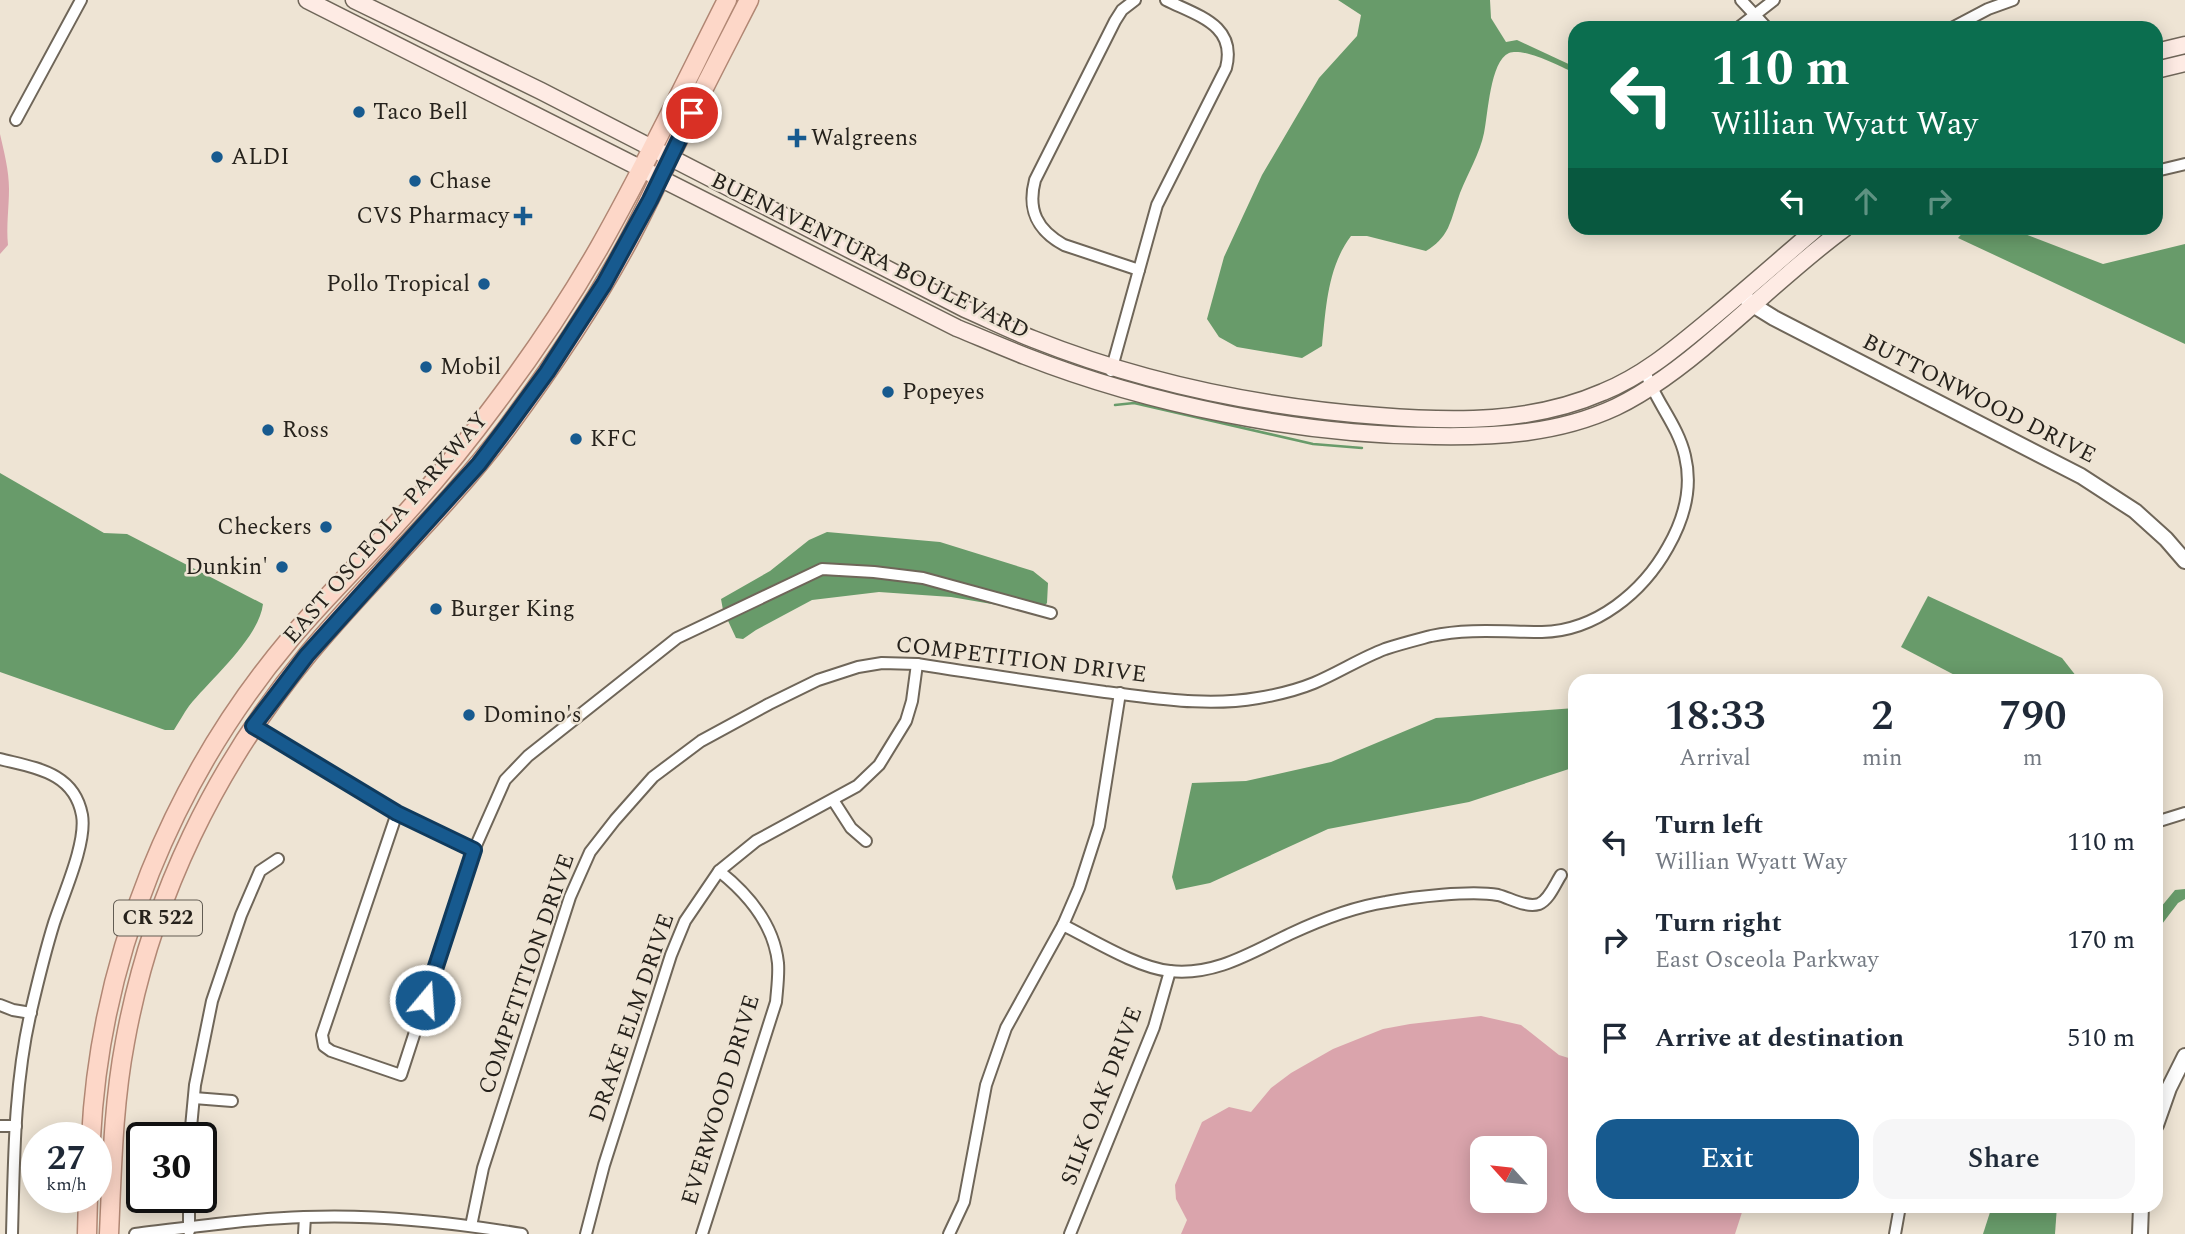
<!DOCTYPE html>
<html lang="en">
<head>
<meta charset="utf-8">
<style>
  body { margin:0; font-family:Spectral,serif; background:#f6f6f7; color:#1f2937; height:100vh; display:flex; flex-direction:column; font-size:26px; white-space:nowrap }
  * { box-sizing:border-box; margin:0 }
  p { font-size:23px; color:#747a83 }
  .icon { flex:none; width:38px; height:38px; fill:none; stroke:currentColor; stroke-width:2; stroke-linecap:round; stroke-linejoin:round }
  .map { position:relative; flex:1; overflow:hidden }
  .side { position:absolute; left:1568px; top:674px; width:595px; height:539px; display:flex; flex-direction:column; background:#fff; border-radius:21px; box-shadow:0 4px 18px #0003 }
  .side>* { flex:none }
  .top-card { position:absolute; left:1568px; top:21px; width:595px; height:214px; border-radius:21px; box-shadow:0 4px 18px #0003; background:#0b6e4f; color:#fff; overflow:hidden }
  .needle { width:46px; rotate:297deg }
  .fabs { position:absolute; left:1470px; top:1136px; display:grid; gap:14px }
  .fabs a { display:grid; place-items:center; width:77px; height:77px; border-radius:14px; background:#fff; box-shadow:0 4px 18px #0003; font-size:35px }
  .speed { position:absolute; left:21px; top:1122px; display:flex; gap:14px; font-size:35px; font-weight:700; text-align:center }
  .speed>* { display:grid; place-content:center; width:91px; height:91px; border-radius:50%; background:#fff; box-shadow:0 4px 18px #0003; line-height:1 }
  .speed small { font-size:18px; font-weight:400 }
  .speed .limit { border:4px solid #111; border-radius:10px; background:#fff; color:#111 }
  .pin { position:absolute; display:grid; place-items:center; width:60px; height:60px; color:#fff; margin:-30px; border:4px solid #fff; border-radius:50%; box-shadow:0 2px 7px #0007 }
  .me { position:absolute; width:77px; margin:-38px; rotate:18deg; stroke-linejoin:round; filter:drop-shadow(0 0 5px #0008) }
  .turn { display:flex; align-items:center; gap:24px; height:147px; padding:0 28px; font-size:32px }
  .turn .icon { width:91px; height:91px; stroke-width:2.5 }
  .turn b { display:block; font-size:49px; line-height:60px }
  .lanes { display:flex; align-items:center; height:66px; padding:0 28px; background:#0003; justify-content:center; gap:35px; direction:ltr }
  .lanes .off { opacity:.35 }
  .eta { display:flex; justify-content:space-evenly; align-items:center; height:119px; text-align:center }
  .eta b { font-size:42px; font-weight:600; line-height:49px }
  .button { display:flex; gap:14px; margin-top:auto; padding:14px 28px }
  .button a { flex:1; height:80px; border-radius:21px; background:#175a8f; color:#fff; font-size:28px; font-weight:600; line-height:80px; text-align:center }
  .button a+a { background:#f6f6f7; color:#1f2937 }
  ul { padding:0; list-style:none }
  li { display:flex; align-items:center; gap:21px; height:98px; padding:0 28px }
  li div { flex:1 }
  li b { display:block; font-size:26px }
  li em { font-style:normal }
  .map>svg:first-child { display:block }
  .green { fill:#daa4ac; fill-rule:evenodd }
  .water { fill:#689b6a }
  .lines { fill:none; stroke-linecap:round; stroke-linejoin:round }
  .stream { stroke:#689b6a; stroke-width:2.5 }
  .minor-casing { stroke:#6f6659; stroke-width:14 }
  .tertiary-casing { stroke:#6f6659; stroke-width:18 }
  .secondary-casing { stroke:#6f6659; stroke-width:19 }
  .primary-casing { stroke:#b18774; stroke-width:21 }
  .minor { stroke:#fff; stroke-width:10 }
  .tertiary { stroke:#fff; stroke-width:14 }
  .secondary { stroke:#feebe4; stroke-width:16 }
  .primary { stroke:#fdd7c8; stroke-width:18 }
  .route-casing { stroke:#0f3a5d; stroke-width:18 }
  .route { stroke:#175a8f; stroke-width:12 }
  .poi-dot { fill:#175a8f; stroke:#eee4d4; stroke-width:2.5 }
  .labels { text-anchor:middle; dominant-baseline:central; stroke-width:5; stroke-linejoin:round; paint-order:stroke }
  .shield { fill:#eee4d4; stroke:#625c53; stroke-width:2 }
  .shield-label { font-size:21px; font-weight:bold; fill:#26221c }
  .poi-label { font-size:23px; fill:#26221c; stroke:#eee4d4; text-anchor:start }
  .street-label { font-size:23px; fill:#26221c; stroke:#eee4d4 }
</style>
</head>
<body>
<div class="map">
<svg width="2185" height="1234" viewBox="0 0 2185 1234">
  <rect width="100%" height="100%" fill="#eee4d4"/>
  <!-- green -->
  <g class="green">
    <path d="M 0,134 C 4,152 9,170 9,189 C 9,208 6,226 8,245 L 0,254 Z"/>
    <path d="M 1481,1016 L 1521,1025 L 1559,1055 L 1575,1060 L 1575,1206 L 1744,1206 L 1735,1234 L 1181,1234 L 1187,1220 L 1176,1199 L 1175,1185 L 1202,1122 L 1229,1107 L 1251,1112 L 1271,1088 L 1291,1073 L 1333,1049 L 1383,1029 L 1410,1024 ZM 1482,1148 L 1535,1148 L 1535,1200 L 1482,1200 Z"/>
  </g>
  <!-- water -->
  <g class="water">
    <path d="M 1338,0 L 1490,0 L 1491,18 L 1506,42 L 1517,40 L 1575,67 L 1575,73 C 1561,67 1524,47 1509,53 C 1490,61 1488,115 1484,133 C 1480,153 1468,173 1460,193 C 1456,204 1453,217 1448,228 C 1443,238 1436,245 1426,251 L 1367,236 L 1351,236 C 1327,268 1326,309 1322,346 L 1302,358 L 1237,347 L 1219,337 L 1207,319 L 1224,257 L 1262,175 L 1319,78 L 1357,36 L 1361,15 Z"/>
    <path d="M 1967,228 L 2009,228 L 2103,264 L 2185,244 L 2185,344 L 1958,238 Z"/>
    <path d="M 0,473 L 104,533 L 127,534 L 263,604 C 259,638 211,679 189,706 C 184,713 179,722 174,730 L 165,730 L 0,672 Z"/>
    <path d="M 827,532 L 940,542 L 1033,571 L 1048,583 L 1047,603 L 1042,609 L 1015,608 L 951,597 L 879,592 L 812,600 L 756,630 L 743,639 L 736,638 L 723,610 L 721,599 L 770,571 L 809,540 Z"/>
    <path d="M 1928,596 L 2062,658 L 2080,681 L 1966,681 L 1901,647 Z"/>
    <path d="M 1575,708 L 1575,767 L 1469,802 L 1328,829 L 1210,883 L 1176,890 L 1172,877 L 1192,783 L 1246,781 L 1331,762 L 1436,718 Z"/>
    <path d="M 2185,889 L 2185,899 L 2178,903 L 2156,932 L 2156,913 L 2175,890 Z"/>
    <path d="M 1992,1206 L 2057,1206 L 2055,1234 L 1983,1234 Z"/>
  </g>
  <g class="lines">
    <!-- stream -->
    <path class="stream" d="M 1115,405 L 1134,403 L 1313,444 L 1362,448"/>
    <defs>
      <g id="minor">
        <path d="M 1135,0 L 1122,10 L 1115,21 L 1035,180 C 1027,210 1037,230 1064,245 L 1139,270"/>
        <path d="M 1741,0 L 1767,28"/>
        <path d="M 1738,28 L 1774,0"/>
        <path d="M 1952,28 L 1988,9 L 2013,0"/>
        <path d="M 16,120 L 81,0"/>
        <path d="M 2156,171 L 2185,164"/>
        <path d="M 1111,371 L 1157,205 L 1226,68 C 1237,25 1198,16 1166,0"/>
        <path d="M 253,726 L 397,813 L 474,850"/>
        <path d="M 0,759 C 35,768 74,772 82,815 C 87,843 63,895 54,923 C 45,952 38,981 31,1011 C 14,1084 14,1160 12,1234"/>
        <path d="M 833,800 L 851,828 L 866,841"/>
        <path d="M 397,813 L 322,1035 L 324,1046 L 331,1051 L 401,1075 L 474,850 L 505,780 L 528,756 L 677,638 L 822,569 L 874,572 L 923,578 L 1051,613"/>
        <path d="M 2156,822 L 2185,813"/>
        <path d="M 1063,925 C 1093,940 1138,968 1170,971 C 1215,976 1252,952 1290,934 C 1320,920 1353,907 1386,902 C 1413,897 1471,890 1498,895 C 1510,898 1526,908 1539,904 C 1549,900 1555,884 1561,875"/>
        <path d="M 0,1005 L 13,1010 L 31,1013"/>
        <path d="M 194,1098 L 232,1101"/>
        <path d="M 0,1126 L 16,1126"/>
        <path d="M 190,1138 L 195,1085 L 212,1001 L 241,915 L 260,871 L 278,859"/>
        <path d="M 471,1226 L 483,1168 L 570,897 L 590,852 L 615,820 L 653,777 L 701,741 L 769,704 L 818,680 L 858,667 L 882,663 L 917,664 C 980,674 1042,683 1105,692 C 1157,698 1206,707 1258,698 C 1276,695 1297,690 1314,683 C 1338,673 1361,658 1385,649 C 1400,644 1416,640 1431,636 C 1468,628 1505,632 1542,632 C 1596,631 1643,592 1668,547 C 1684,519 1693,489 1685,456 C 1678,425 1655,401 1645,371"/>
        <path d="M 189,1231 L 189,1197"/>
        <path d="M 135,1234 C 191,1227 248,1219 304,1217 C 377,1214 451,1222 522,1234"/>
        <path d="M 304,1234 L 305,1217"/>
        <path d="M 586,1234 L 604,1165 L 671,955 L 685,921 L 719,871 L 756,841 L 857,786 L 879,765 L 906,721 L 912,701 L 917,664"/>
        <path d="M 702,1234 L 776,1002 C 777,989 779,976 778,963 C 774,925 748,894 719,871"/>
        <path d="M 949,1234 L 964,1202 L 986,1085 L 1006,1028 L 1063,925 L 1079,888 L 1099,826 L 1120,693"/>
        <path d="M 1070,1234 L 1154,1027 L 1170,971"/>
        <path d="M 1895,1234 L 1900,1206"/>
      </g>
      <g id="tertiary">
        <path d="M 1747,299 L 1753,305 L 1774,318 L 2081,476 L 2135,511 L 2166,539 L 2185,561"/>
        <path d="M 2156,1125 L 2169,1088 L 2185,1056"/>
        <path d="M 2140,1234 L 2141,1206"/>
      </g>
      <g id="secondary">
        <path d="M 307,0 L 957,328 C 979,337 1002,347 1025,356 C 1150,405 1301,435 1434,436 C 1497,437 1558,434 1616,407 C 1653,389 1685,364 1716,337 C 1759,301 1800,261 1845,228"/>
        <path d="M 354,0 L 541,91 L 965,309 C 988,319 1010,330 1033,339 C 1143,383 1261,407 1379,416 C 1455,422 1532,423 1603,392 C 1645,375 1678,346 1712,318 C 1748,288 1782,258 1817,228"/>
        <path d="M 2156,52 L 2185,45"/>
        <path d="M 2156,70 L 2185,63"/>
      </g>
      <g id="primary">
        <path d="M 91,1138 C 100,956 173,778 290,639 C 327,595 369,555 407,512 C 439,477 468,441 496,403 C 533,354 568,302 599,248 C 645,167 685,83 727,0"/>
        <path d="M 87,1234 L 88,1197"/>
        <path d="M 109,1234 C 112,1170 113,1105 125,1042 C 151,898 216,765 309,653 C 373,576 447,508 507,428 C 549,371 590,311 624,249 C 645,211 662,172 681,134 C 703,89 726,45 749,0"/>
      </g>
    </defs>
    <!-- minor casing -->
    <use href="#minor" class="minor-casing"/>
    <!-- tertiary casing -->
    <use href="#tertiary" class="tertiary-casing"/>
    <!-- secondary casing -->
    <use href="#secondary" class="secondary-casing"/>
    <!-- primary casing -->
    <use href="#primary" class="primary-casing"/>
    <!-- minor -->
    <use href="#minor" class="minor"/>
    <!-- tertiary -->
    <use href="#tertiary" class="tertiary"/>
    <!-- secondary -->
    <use href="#secondary" class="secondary"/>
    <!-- primary -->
    <use href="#primary" class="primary"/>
  </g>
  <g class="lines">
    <defs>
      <path id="route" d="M 425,1000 L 474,850 L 397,813 L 253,726 L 307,655 L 479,464 L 507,427 L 547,372 L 604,284 L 650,200 L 692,113"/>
    </defs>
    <!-- route casing -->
    <use href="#route" class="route-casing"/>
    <!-- route -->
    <use href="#route" class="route"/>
  </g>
  <!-- markers -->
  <g class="poi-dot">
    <circle cx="359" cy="112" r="7"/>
    <path d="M793.5 127.5h7v7h7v7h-7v7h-7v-7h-7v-7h7z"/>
    <circle cx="217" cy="157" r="7"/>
    <circle cx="415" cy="181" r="7"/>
    <path d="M519.5 205.5h7v7h7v7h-7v7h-7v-7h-7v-7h7z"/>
    <circle cx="484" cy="284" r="7"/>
    <circle cx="426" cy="367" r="7"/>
    <circle cx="888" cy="392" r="7"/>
    <circle cx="268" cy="430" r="7"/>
    <circle cx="576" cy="439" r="7"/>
    <circle cx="326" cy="527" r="7"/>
    <circle cx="282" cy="567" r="7"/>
    <circle cx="436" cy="609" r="7"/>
    <circle cx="469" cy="715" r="7"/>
  </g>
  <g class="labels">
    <!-- shield labels -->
    <rect class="shield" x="114" y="900.5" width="88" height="35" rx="5"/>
    <g class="shield-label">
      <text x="158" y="918">CR 522</text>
    </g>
    <!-- poi labels -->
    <g class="poi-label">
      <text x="373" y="112">Taco Bell</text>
      <text x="811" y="138">Walgreens</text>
      <text x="231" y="157">ALDI</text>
      <text x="429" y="181">Chase</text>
      <text x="509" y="216" text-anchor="end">CVS Pharmacy</text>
      <text x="470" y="284" text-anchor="end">Pollo Tropical</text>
      <text x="440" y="367">Mobil</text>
      <text x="902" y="392">Popeyes</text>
      <text x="282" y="430">Ross</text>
      <text x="590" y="439">KFC</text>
      <text x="312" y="527" text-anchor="end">Checkers</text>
      <text x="268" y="567" text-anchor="end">Dunkin'</text>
      <text x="450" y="609">Burger King</text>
      <text x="483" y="715">Domino's</text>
    </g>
    <!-- street labels -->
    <g class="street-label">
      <text transform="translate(870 256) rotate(26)">BUENAVENTURA BOULEVARD</text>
      <text transform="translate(1979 399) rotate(27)">BUTTONWOOD DRIVE</text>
      <text transform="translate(386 528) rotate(-49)">EAST OSCEOLA PARKWAY</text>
      <text transform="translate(1021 660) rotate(7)">COMPETITION DRIVE</text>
      <text transform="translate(527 974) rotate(-71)">COMPETITION DRIVE</text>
      <text transform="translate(632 1018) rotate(-71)">DRAKE ELM DRIVE</text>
      <text transform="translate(1102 1096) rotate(-69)">SILK OAK DRIVE</text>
      <text transform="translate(721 1100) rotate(-73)">EVERWOOD DRIVE</text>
    </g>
  </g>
</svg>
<div class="fabs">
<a><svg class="needle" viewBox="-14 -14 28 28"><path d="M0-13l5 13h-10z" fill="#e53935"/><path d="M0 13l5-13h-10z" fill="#747a83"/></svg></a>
</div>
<div class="speed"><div>27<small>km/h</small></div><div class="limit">30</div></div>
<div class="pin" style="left:692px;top:113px;background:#d93025"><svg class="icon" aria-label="arrive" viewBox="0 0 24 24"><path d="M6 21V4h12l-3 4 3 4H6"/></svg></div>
<svg class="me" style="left:425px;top:1000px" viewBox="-20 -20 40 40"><circle r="17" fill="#175a8f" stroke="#fff" stroke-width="3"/><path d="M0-11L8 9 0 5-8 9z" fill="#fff"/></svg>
<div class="top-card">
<div class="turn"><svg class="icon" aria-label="left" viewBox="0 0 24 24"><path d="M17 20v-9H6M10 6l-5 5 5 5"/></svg><div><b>110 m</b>Willian Wyatt Way</div></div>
<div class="lanes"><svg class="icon" aria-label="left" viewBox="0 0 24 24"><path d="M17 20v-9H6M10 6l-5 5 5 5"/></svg><svg class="icon off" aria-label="ahead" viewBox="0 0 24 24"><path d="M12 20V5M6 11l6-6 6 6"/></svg><svg class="icon off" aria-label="right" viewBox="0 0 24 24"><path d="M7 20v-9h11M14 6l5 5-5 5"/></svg></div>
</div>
<section class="side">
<div class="eta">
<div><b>18:33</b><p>Arrival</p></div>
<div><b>2</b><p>min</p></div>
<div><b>790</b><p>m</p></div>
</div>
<ul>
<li><svg class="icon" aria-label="left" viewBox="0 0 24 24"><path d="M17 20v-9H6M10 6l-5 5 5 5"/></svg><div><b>Turn left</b><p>Willian Wyatt Way</p></div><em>110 m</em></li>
<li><svg class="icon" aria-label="right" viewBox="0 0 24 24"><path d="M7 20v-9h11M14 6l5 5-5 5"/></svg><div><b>Turn right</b><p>East Osceola Parkway</p></div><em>170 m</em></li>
<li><svg class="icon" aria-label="arrive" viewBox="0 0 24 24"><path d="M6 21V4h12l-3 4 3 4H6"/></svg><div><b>Arrive at destination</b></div><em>510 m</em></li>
</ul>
<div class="button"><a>Exit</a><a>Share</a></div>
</section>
</div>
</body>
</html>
